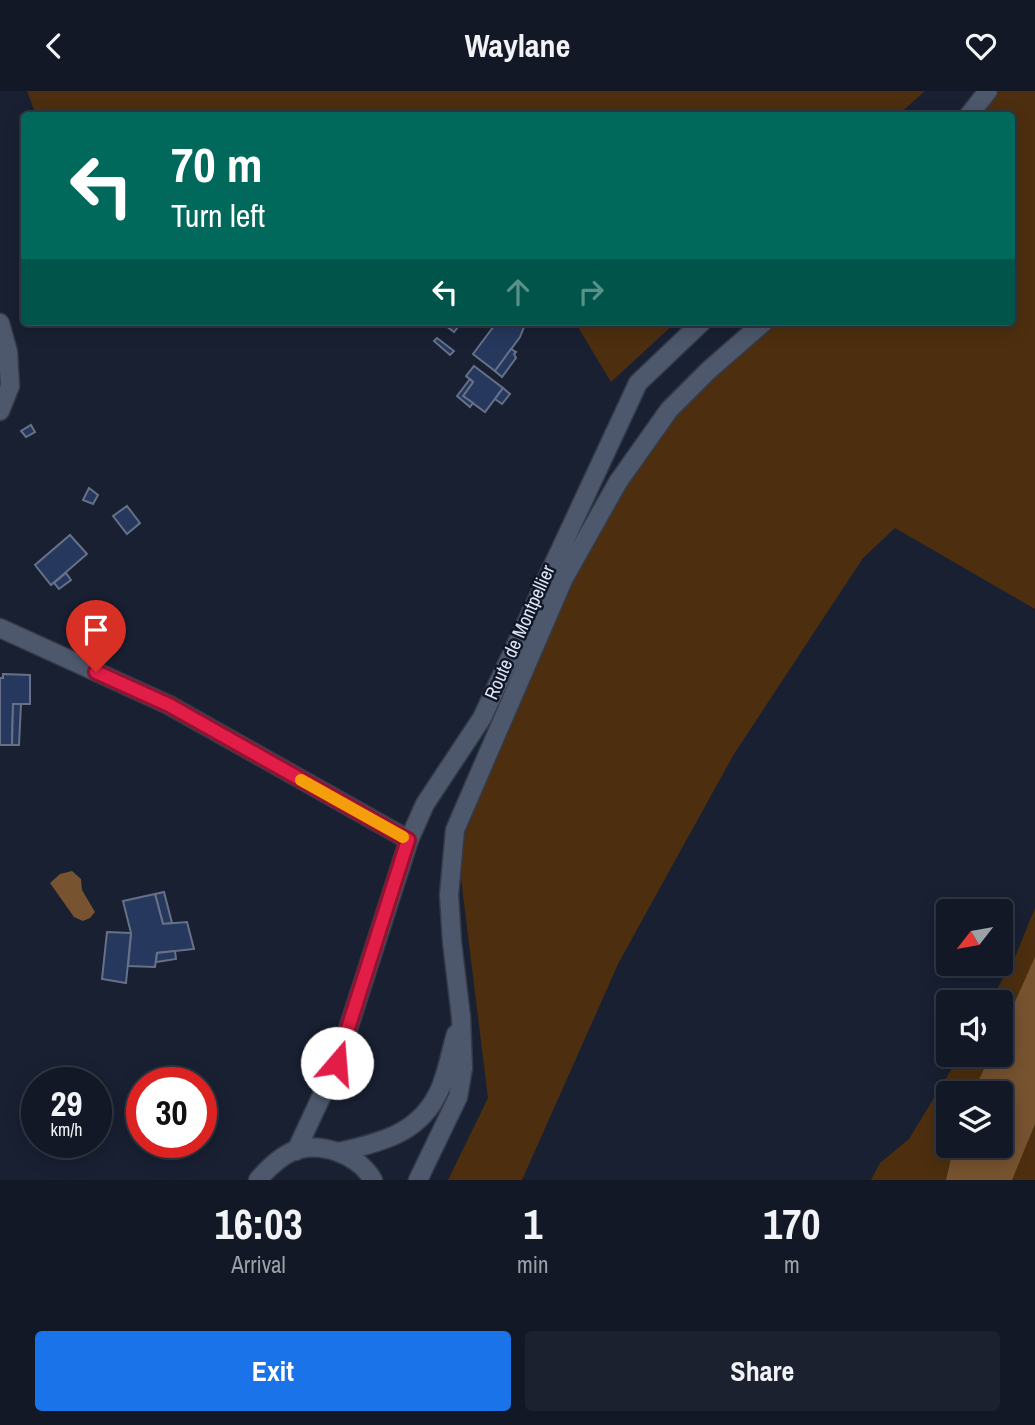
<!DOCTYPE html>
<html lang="en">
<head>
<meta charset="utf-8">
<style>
  body { margin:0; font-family:"Archivo Narrow",sans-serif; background:#1b212e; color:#f1f3f6; height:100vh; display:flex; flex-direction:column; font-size:26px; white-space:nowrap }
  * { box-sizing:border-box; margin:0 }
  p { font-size:23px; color:#9ca0a7 }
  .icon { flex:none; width:38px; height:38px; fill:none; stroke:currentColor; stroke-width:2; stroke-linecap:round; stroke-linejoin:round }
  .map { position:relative; height:1089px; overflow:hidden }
  .sheet { display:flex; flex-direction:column; background:#121826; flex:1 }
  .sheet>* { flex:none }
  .hud { position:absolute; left:21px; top:21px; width:994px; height:214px; border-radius:7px; box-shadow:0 4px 18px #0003,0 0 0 2px #313743; background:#00695c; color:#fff; overflow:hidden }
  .needle { width:46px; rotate:239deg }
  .buttons { position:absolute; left:936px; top:808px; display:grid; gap:14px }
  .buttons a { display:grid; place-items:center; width:77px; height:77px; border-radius:7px; background:#121826; box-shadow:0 4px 18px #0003,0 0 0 2px #313743; font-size:35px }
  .speed { position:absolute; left:21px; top:976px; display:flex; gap:14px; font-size:35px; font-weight:700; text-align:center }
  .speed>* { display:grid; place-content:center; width:91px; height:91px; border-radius:50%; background:#121826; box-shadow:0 4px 18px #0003,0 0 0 2px #313743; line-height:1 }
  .speed small { font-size:18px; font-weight:400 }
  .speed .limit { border:10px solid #d22; background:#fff; color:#111 }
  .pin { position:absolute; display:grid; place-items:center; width:60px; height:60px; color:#fff; margin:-72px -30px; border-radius:50% 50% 50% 0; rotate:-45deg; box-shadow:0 0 7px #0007 }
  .pin .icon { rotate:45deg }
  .me { position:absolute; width:77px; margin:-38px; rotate:18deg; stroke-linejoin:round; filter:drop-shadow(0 0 5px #0008) }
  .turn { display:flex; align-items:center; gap:24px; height:147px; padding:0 35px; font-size:32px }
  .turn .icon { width:91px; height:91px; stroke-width:2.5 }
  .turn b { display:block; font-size:49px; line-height:60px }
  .lanes { display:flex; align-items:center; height:66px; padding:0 35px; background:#0003; justify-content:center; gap:35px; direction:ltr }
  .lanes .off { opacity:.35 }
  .eta { display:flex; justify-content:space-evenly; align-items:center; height:119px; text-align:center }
  .eta b { font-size:42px; font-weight:700; line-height:49px }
  .button { display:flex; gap:14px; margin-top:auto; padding:14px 35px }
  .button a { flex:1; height:80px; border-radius:7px; background:#1a73e8; color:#fff; font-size:28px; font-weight:700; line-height:80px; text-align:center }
  .button a+a { background:#1b212e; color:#f1f3f6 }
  header { display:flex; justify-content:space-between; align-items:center; height:91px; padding:0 35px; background:#121826; font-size:32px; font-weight:700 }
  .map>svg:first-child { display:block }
  .green { fill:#4d2f0f; fill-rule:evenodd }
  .water { fill:#775330 }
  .building { fill:#26385d; stroke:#667187; stroke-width:2 }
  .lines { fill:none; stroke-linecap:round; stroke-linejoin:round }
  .street-casing { stroke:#343a49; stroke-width:21 }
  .secondary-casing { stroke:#343a49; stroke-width:21 }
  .street { stroke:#4d586c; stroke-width:18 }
  .secondary { stroke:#4d586c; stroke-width:18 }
  .route-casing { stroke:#92132f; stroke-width:18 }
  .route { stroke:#e11d48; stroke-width:12 }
  .slow { stroke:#f59e0b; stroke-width:12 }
  .labels { text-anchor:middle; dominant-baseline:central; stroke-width:5; stroke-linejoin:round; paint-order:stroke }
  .street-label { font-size:19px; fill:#dee4f1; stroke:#0f1728 }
</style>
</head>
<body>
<header><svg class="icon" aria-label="back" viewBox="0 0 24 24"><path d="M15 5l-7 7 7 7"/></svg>Waylane<svg class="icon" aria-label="heart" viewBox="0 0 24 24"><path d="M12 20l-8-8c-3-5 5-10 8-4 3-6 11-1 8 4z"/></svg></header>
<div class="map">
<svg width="1035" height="1089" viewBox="0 0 1035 1089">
  <rect width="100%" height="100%" fill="#182032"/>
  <!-- green -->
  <g class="green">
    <path d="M 27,0 L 925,0 L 898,24 L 36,24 Z"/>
    <path d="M 988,0 L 1035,0 L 1035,518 L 895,437 L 863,467 L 734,663 L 619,871 L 522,1089 L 448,1089 L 488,1007 L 455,739 L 564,487 L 669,319 L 764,231 L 1012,231 L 1012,24 L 969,24 Z"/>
    <path d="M 575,231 L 676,231 L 611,291 Z"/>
    <path d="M 1035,817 L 1035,1089 L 871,1089 L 880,1072 L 909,1048 L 960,964 L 1001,964 L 1001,912 L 989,912 L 1015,866 ZM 948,1003 L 1001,1003 L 1001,1055 L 948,1055 Z"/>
  </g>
  <!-- water -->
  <g class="water">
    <path d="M 72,780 L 81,788 L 82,799 L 95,821 L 90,827 L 83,830 L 74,826 L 50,792 L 60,783 Z"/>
    <path d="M 1035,866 L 1035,1033 L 1012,1089 L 946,1089 L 954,1055 L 1001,1055 L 1001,1003 L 972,1003 L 991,964 L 1001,964 L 1001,942 Z"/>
  </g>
  <!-- building -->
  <g class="building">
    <path d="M 441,231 L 462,231 L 454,241 Z"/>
    <path d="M 497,231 L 526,231 L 520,246 L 495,280 L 473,263 Z"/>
    <path d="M 437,247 L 454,260 L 450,264 L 434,250 Z"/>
    <path d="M 511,258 L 516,261 L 514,263 L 516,267 L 502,286 L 495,280 Z"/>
    <path d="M 474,275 L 503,297 L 485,321 L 463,305 L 473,291 L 466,285 Z"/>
    <path d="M 470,288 L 473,291 L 463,305 L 473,312 L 470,316 L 457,305 Z"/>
    <path d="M 503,297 L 510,303 L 502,313 L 495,308 Z"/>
    <path d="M 31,334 L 35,341 L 26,346 L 21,340 Z"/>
    <path d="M 89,397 L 98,404 L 93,413 L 83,409 Z"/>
    <path d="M 127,415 L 140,432 L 127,443 L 113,425 Z"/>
    <path d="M 70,444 L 87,463 L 51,494 L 35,474 Z"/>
    <path d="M 66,482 L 71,489 L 59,498 L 54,492 Z"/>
    <path d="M 3,583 L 30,584 L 30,613 L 13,613 L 12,654 L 0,654 L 0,587 L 3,587 Z"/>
    <path d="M 13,613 L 21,613 L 19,654 L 12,654 Z"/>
    <path d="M 164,801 L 172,832 L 163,833 L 155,803 Z"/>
    <path d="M 155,803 L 163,833 L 187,831 L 194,858 L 157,862 L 155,876 L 128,875 L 131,842 L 123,810 Z"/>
    <path d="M 107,841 L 131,842 L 126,892 L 102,888 Z"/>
    <path d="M 175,860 L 176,868 L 156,871 L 157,862 Z"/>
  </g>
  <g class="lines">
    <defs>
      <g id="street">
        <path d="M 0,232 L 8,261 L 10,295 L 0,320"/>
        <path d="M 0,537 L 169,614 L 409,749"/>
        <path d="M 296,1060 L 337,972 L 409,749 L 425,713 L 482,627 L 638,292 L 702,231"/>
      </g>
      <g id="secondary">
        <path d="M 969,24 L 988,0"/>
        <path d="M 339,1061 C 377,1052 416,1044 436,1006 C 446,990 450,962 456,943"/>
        <path d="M 258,1089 C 268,1077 277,1068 291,1061 C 319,1049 358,1063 373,1089"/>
        <path d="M 418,1089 L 458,1006 L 463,977 L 461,926 L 452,851 L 449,804 L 455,739 L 564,487 L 618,391 L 669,319 L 709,279 L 764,231"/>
      </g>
    </defs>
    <!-- street casing -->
    <use href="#street" class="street-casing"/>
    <!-- secondary casing -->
    <use href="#secondary" class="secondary-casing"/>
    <!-- street -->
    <use href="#street" class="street"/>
    <!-- secondary -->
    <use href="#secondary" class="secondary"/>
  </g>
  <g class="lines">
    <defs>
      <path id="route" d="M 96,581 L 169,614 L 408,749 L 337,972"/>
    </defs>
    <!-- route casing -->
    <use href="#route" class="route-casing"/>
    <!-- route -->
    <use href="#route" class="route"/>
    <!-- slow -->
    <path class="slow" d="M 301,689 L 403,746"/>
  </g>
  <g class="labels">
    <!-- street labels -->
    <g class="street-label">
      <text transform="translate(519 541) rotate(-66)">Route de Montpellier</text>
    </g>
  </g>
</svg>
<div class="buttons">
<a><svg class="needle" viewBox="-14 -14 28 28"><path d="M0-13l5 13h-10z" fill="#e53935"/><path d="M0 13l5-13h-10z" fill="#9ca0a7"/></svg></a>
<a><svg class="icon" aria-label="sound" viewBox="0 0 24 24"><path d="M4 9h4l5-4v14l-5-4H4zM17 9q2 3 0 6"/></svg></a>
<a><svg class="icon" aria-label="layers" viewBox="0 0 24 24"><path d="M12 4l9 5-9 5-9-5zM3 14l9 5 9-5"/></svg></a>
</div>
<div class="speed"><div>29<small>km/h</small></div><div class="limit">30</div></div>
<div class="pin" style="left:96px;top:581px;background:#d93025"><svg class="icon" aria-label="arrive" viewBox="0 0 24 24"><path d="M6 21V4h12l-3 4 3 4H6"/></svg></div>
<svg class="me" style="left:337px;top:972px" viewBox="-20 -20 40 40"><circle r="19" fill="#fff"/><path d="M0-13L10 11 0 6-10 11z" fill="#e11d48"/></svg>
<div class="hud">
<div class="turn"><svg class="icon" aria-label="left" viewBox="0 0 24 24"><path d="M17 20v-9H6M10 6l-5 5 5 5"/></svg><div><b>70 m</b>Turn left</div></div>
<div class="lanes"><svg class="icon" aria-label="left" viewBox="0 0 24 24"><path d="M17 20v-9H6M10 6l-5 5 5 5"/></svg><svg class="icon off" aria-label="ahead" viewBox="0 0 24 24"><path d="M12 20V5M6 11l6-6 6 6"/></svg><svg class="icon off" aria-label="right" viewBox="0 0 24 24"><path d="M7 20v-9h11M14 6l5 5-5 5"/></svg></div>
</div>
</div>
<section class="sheet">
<div class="eta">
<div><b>16:03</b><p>Arrival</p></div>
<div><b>1</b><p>min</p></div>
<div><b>170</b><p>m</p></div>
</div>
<div class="button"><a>Exit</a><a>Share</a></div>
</section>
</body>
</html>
